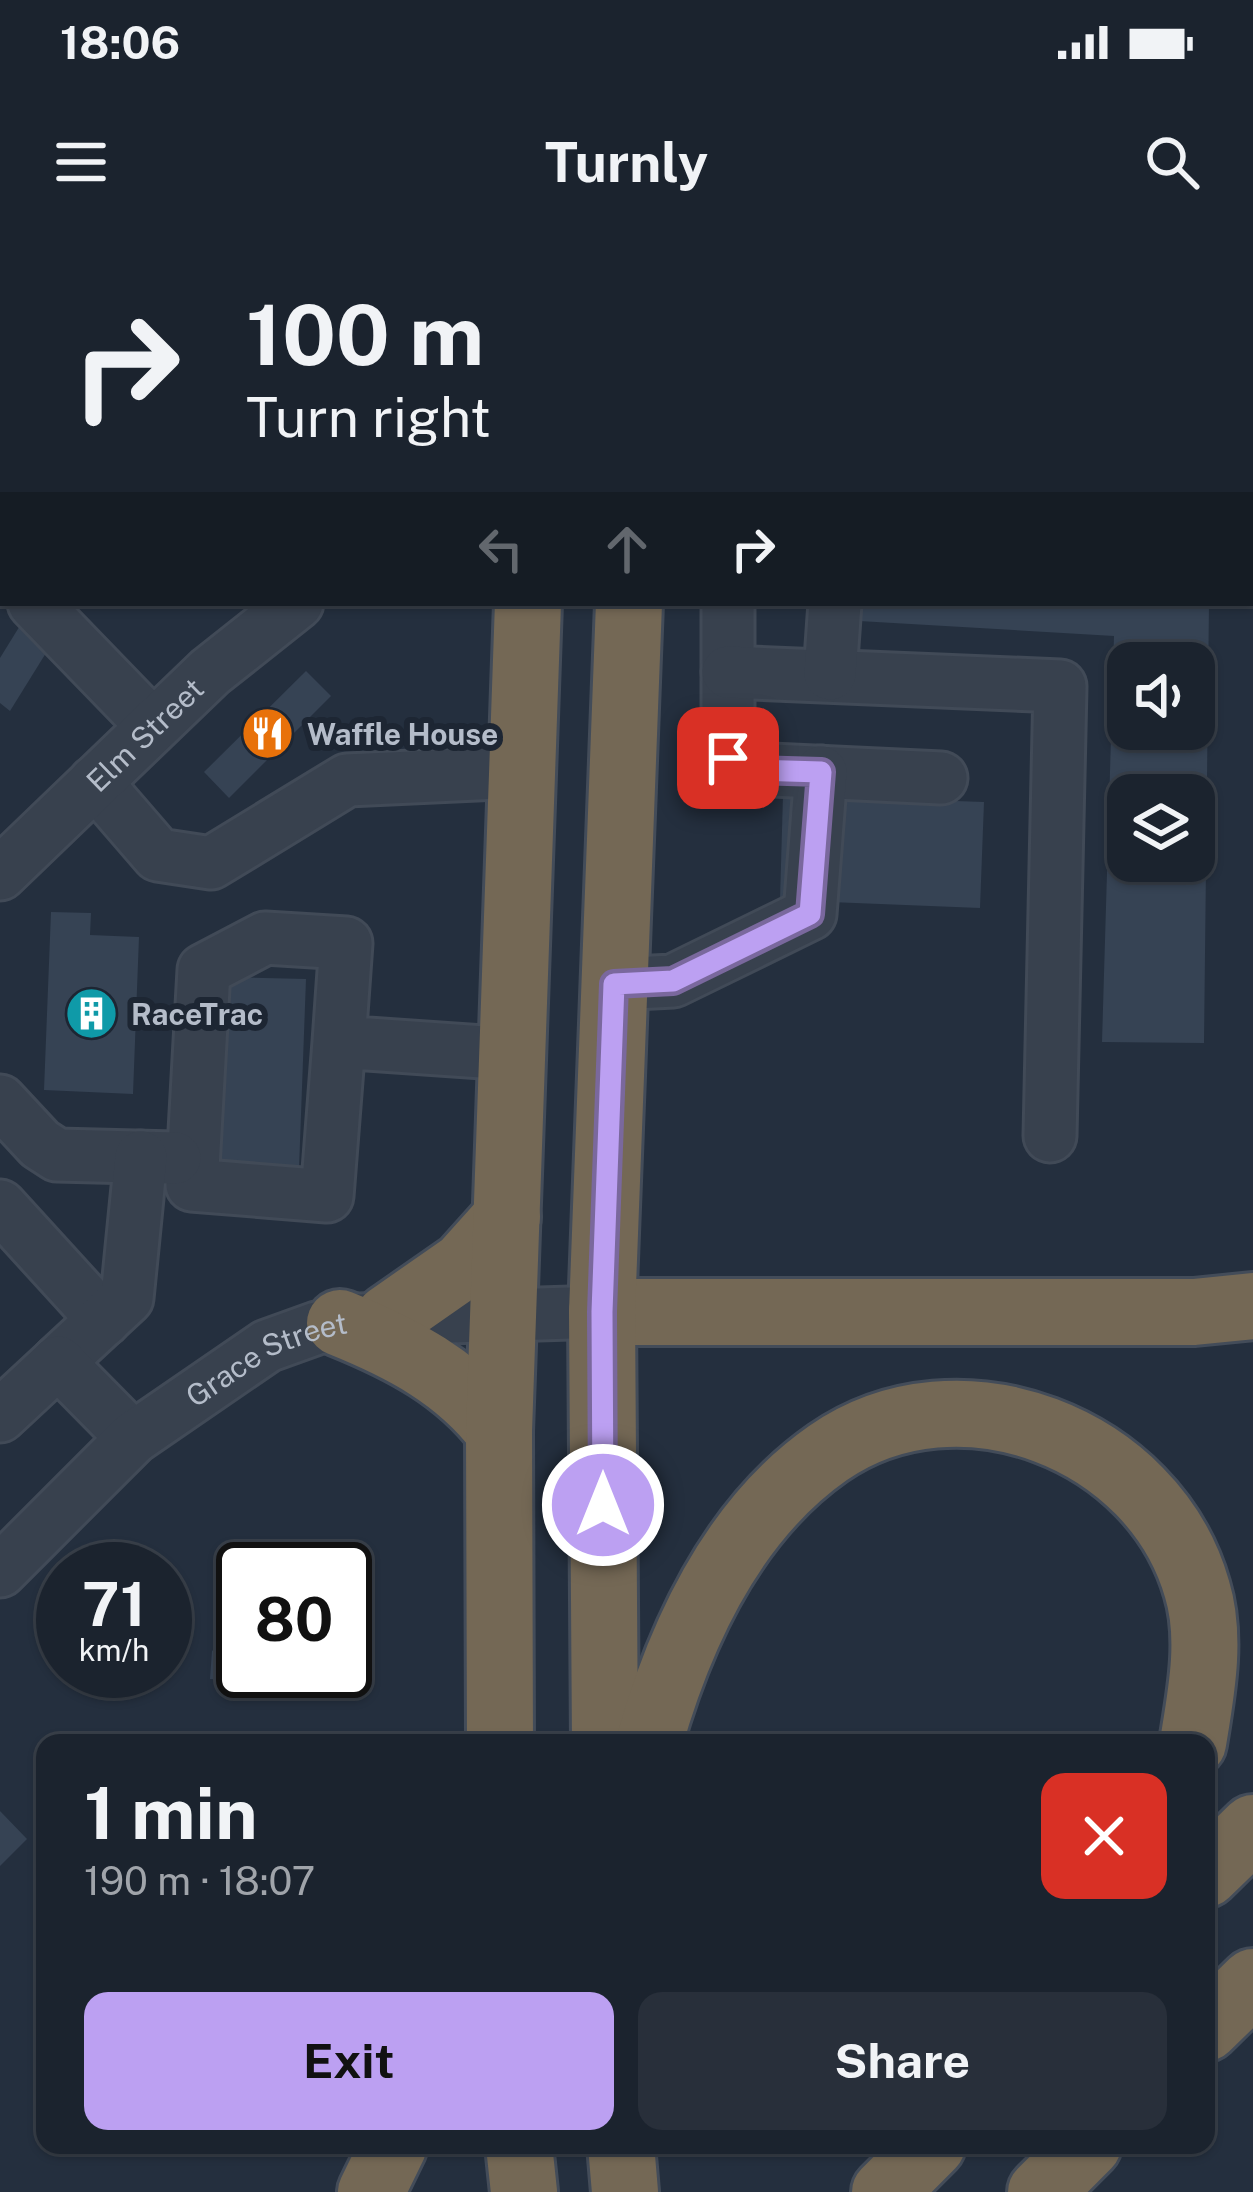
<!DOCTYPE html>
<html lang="en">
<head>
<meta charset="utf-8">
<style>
  body { margin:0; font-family:"Public Sans",sans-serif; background:#282f3a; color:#f1f3f6; height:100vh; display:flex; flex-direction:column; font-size:45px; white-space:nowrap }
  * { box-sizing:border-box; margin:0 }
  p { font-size:39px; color:#a0a4aa }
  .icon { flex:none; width:66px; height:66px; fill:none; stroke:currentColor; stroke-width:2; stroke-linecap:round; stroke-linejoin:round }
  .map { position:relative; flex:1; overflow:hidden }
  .side { position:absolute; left:36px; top:1494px; width:1179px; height:420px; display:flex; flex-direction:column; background:#1b232e; border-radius:24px; box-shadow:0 3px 9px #0004,0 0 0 3px #39404a }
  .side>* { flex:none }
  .top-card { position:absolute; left:0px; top:0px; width:1254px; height:366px; box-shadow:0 3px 9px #0004,0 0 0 3px #39404a; background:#1b232e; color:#f1f3f6; overflow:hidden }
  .controls { position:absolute; left:1107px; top:402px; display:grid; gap:24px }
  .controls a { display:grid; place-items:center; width:108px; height:108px; border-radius:24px; background:#1b232e; box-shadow:0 3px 9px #0004,0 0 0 3px #39404a; font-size:60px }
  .speed { position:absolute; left:36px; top:1302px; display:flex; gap:24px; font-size:60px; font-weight:700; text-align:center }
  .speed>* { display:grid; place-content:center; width:156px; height:156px; border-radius:50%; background:#1b232e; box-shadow:0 3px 9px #0004,0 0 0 3px #39404a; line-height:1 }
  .speed small { font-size:30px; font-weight:400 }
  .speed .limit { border:6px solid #111; border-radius:18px; background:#fff; color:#111 }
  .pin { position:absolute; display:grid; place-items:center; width:102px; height:102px; color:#fff; margin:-51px; border-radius:24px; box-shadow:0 6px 18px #0006 }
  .me { position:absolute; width:132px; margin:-66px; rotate:0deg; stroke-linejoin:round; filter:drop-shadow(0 0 9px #0008) }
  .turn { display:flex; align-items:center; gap:42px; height:252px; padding:0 48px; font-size:54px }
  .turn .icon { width:156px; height:156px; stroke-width:2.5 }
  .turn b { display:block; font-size:84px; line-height:102px }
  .lanes { display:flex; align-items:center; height:114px; padding:0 48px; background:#0003; justify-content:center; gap:60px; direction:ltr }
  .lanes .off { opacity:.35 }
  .round { display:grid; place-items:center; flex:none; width:126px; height:126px; border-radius:24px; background:#282f3a }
  .headline { display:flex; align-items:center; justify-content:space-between; height:204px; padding:0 48px }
  h1 { font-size:72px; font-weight:700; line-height:90px }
  .button { display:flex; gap:24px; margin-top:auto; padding:24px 48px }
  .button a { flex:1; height:138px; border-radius:24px; background:#bca0f2; color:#111; font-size:48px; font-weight:700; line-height:138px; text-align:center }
  .button a+a { background:#282f3a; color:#f1f3f6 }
  .status { display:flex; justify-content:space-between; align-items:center; height:84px; padding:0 60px; background:#1b232e; direction:ltr }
  .status svg { height:33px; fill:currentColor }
  header { display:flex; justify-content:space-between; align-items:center; height:156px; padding:0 48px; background:#1b232e; font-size:54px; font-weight:700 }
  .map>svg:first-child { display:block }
  .building { fill:#364354; fill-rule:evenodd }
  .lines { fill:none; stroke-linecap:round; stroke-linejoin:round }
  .minor-casing { stroke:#414a57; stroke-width:57 }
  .highway-casing { stroke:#434c59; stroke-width:72 }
  .minor { stroke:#38414e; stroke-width:51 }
  .highway { stroke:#746855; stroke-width:66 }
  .route-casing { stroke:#7a689d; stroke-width:30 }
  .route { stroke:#bca0f2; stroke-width:21 }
  .labels { text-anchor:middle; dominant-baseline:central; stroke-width:12; stroke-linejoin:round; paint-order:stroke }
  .street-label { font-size:30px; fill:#b4bcc9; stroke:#1d2633 }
  .poi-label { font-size:30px; font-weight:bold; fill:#b4bcc9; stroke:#1d2633; text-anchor:start }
</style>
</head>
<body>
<div class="status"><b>18:06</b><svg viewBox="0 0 49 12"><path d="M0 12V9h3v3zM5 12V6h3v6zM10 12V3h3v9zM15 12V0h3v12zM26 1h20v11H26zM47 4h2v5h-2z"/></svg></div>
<header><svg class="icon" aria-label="menu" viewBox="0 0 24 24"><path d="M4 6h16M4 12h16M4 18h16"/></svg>Turnly<svg class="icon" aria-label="search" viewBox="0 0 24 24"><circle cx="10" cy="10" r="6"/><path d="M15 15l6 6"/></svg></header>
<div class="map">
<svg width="1253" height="1952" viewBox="0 0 1253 1952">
  <rect width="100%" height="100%" fill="#242f3e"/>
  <!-- building -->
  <g class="building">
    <path d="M 34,363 L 77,363 L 10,471 L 0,463 L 0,418 Z"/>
    <path d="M 861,363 L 1209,363 L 1204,803 L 1102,802 L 1114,396 L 859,381 ZM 1128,423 L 1194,423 L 1194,489 L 1128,489 ZM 1128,555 L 1194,555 L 1194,621 L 1128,621 Z"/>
    <path d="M 306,431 L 331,456 L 229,558 L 204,532 Z"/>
    <path d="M 783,555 L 984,562 L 980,668 L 780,660 Z"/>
    <path d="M 51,672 L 91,673 L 90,695 L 139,697 L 133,854 L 44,850 Z"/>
    <path d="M 227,737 L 306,739 L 299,929 L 220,927 Z"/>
    <path d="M 243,1382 L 243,1431 L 304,1431 L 303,1443 L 210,1439 L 212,1411 Z"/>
    <path d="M 0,1571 L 27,1599 L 0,1626 Z"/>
  </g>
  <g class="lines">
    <defs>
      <g id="minor">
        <path d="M 1010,0 L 1016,3"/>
        <path d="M 739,3 L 739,0"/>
        <path d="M 878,3 L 878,0"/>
        <path d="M 0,30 L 3,31"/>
        <path d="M 1251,146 L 1253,148"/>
        <path d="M 0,328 L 3,331"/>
        <path d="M 34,363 L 153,486"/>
        <path d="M 728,363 L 728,518 L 753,529 L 941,538"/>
        <path d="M 728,432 L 1060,446 L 1050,896"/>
        <path d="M 830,434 L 835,363"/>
        <path d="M 95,542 L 158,615 L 211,623 L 347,540 L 523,532"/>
        <path id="s1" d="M 0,634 L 210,432 L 297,363"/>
        <path d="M 614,744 L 673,741 L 810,674 L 821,532"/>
        <path d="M 339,802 L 346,703 L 265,698 L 204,730 L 192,945 L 327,956 L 339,802 L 512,814"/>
        <path d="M 0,861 L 40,904 L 57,915 L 175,918"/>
        <path d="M 0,966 L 104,1080"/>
        <path d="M 58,1122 L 127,1058 L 141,917"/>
        <path d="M 0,1176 L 58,1122 L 133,1198"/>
        <path id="s2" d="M 0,1331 L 133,1198 L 267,1106 L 317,1088 L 358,1080 L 602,1072"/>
      </g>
      <g id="highway">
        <path d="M 534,3 L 535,0"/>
        <path d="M 640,3 L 640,0"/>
        <path d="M 602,1072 L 1194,1072 L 1253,1066"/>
        <path d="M 388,1078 L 464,1025 L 507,977"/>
        <path d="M 340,1083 C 402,1108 458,1137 499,1191"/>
        <path d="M 500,1503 L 499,1191 L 528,363"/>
        <path d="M 605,1503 L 602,1072 L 629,363"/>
        <path d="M 649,1503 C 680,1394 732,1280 828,1213 C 959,1122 1154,1198 1197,1349 C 1212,1398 1201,1454 1193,1503"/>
        <path d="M 1206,1634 L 1253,1588"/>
        <path d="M 1206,1788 L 1253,1742"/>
        <path d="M 519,1905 L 524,1952"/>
        <path d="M 621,1905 L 625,1952"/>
        <path d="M 371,1952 L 394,1905"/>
        <path d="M 885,1952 L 932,1905"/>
        <path d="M 1041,1952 L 1088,1905"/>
      </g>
    </defs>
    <!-- minor casing -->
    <use href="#minor" class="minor-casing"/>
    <!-- highway casing -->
    <use href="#highway" class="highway-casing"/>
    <!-- minor -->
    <use href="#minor" class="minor"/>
    <!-- highway -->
    <use href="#highway" class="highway"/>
  </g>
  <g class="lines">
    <defs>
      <path id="route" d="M 603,1265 L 602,1072 L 614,744 L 673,741 L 810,674 L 821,532 L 752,530 L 728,518"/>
    </defs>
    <!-- route casing -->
    <use href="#route" class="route-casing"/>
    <!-- route -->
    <use href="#route" class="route"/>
  </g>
  <!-- icons -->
  <defs>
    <symbol id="restaurant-disc" viewBox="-11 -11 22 22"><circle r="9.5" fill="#e8710a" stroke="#1d2633"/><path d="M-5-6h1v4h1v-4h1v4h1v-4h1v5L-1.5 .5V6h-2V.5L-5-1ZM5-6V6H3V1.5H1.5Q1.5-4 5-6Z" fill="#fff"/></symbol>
    <symbol id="building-disc" viewBox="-11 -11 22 22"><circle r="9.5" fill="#0f9aa8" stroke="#1d2633"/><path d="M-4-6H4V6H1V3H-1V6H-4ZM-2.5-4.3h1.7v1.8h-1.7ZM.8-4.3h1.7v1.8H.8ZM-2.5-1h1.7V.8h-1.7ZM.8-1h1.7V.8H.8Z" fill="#fff"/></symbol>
  </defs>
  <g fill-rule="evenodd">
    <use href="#restaurant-disc" x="238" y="464" width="59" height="59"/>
    <use href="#building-disc" x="62" y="744" width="59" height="59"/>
  </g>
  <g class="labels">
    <!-- street labels -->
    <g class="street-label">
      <text stroke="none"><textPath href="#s1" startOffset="201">Elm Street</textPath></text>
      <text stroke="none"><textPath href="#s2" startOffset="345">Grace Street</textPath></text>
    </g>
    <!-- poi labels -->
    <g class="poi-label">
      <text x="307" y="494">Waffle House</text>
      <text x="131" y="774">RaceTrac</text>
    </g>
  </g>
</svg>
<div class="controls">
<a><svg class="icon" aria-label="sound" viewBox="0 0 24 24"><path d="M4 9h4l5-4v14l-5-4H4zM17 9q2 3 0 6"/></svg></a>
<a><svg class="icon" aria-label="layers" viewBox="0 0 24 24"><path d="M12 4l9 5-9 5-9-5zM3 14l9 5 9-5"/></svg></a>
</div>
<div class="speed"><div>71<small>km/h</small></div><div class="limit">80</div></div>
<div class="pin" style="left:728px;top:518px;background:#d93025"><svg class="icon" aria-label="arrive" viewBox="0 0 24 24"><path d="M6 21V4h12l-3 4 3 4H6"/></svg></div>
<svg class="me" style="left:603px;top:1265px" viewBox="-20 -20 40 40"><circle r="17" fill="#bca0f2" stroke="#fff" stroke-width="3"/><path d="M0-11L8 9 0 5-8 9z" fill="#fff"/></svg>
<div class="top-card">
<div class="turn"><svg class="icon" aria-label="right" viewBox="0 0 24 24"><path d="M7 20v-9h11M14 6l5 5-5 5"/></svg><div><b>100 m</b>Turn right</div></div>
<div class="lanes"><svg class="icon off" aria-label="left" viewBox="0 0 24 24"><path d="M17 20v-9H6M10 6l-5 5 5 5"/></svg><svg class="icon off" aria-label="ahead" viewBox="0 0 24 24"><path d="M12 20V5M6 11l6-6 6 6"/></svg><svg class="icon" aria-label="right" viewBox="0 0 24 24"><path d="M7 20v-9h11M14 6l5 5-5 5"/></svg></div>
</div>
<section class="side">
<div class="headline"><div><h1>1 min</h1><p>190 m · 18:07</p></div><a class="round" style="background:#d93025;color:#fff"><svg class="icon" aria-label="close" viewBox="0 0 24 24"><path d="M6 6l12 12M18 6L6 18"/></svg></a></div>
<div class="button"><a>Exit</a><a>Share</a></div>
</section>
</div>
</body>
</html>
